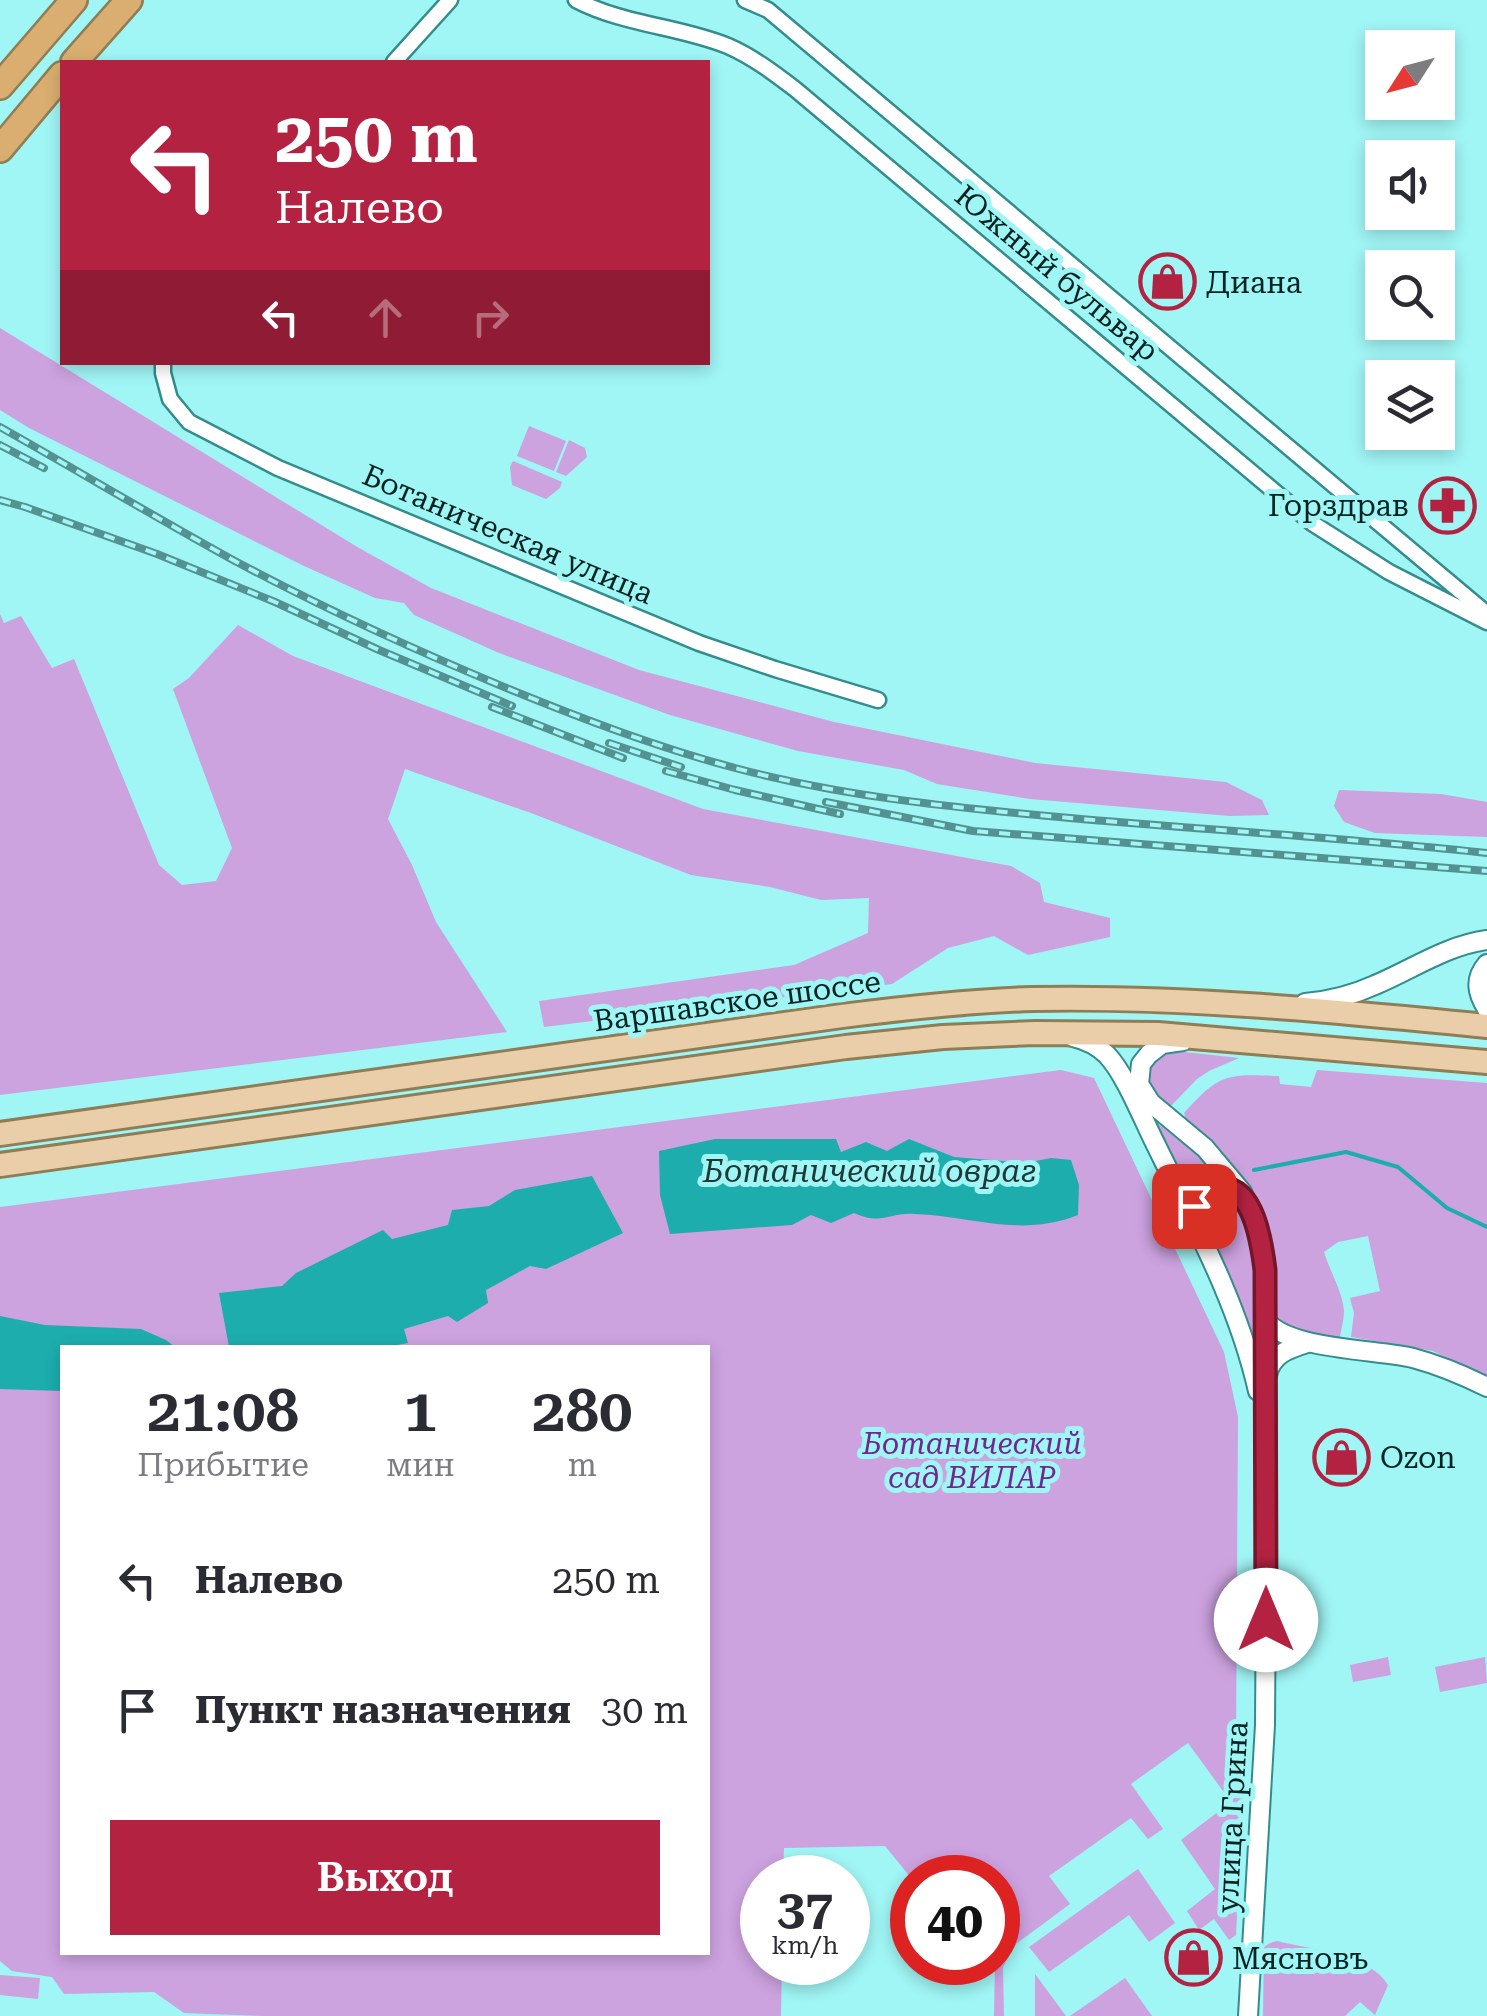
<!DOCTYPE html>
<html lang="ru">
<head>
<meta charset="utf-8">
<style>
  body { margin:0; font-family:"Roboto Serif",serif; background:#f7f7f7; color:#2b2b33; height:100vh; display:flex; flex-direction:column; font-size:38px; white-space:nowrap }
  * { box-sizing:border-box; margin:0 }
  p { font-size:32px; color:#7c7c81 }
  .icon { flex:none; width:55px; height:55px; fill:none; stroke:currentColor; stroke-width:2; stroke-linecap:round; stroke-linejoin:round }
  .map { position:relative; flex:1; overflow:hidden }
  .details { position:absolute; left:60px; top:1345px; width:650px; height:610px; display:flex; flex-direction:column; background:#fff; border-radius:0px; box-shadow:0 5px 15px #0003 }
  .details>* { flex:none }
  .hud { position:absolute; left:60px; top:60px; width:650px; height:305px; border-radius:0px; box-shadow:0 5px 15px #0003; background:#b42242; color:#fff; overflow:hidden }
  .needle { width:65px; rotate:234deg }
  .fabs { position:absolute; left:1365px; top:30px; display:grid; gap:20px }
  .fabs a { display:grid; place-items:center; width:90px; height:90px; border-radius:0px; background:#fff; box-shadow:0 5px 15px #0003; font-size:50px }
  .speed { position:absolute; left:740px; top:1855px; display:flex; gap:20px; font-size:50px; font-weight:700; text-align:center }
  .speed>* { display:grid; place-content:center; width:130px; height:130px; border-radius:50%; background:#fff; box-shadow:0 5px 15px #0003; line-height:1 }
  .speed small { font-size:25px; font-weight:400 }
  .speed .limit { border:15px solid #d22; background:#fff; color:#111 }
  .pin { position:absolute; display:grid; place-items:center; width:85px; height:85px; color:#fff; margin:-42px; border-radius:20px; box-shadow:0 5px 15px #0006 }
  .me { position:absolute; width:110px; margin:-55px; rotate:0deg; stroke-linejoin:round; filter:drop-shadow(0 0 8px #0008) }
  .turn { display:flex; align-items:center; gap:35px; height:210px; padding:0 50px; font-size:45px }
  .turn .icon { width:130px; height:130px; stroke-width:2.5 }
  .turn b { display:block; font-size:70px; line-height:85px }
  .lanes { display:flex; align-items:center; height:95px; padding:0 50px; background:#0003; justify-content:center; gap:50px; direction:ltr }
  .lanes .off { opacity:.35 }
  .eta { display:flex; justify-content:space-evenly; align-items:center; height:170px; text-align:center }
  .eta b { font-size:60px; font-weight:600; line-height:70px }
  .action { display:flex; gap:20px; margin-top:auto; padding:20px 50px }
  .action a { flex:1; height:115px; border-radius:0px; background:#b42242; color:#fff; font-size:40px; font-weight:600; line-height:115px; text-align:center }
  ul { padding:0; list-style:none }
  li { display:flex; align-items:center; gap:30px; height:130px; padding:0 50px }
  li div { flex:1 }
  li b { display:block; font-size:38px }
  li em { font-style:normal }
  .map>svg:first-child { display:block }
  .green { fill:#cca2df; fill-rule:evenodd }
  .water { fill:#1dadad }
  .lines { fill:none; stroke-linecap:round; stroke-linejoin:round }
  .stream { stroke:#1dadad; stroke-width:4 }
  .minor-casing { stroke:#348c8d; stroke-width:19 }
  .tertiary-casing { stroke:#348c8d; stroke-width:22 }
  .primary-casing { stroke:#8e7d55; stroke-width:28 }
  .motorway-casing { stroke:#8e7d55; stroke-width:30 }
  .minor { stroke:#fff; stroke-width:14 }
  .tertiary { stroke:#fff; stroke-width:18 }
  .primary { stroke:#e9cea9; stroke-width:22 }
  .motorway { stroke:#daae70; stroke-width:25 }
  .rail-casing { stroke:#549191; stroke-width:8 }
  .rail { stroke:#a0f5f5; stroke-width:4; stroke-dasharray:11; stroke-linecap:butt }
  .route-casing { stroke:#75162b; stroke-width:25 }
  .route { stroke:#b42242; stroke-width:18 }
  .labels { text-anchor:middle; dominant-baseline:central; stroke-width:10; stroke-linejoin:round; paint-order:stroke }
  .street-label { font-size:30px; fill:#002323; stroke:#a0f5f5 }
  .poi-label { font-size:30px; fill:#002323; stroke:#a0f5f5; text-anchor:start }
  .park-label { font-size:30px; font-style:italic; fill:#72278e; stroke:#a0f5f5 }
  .water-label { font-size:32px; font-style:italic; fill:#1d3938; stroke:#a0f5f5 }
</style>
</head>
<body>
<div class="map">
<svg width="1487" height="2016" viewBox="0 0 1487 2016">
  <rect width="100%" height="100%" fill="#a0f5f5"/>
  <!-- green -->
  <g class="green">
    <path d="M 0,328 L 359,548 L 431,588 L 639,670 L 834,722 L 1035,763 L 1226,782 L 1262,800 L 1269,815 L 1230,816 L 1030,799 L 937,784 L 904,770 L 798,751 L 670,715 L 499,653 L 414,615 L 404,603 L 375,598 L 304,566 L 29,428 L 0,410 Z"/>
    <path d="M 529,426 L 566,441 L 554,471 L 517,456 Z"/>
    <path d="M 569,440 L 585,448 L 587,457 L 566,476 L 556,472 Z"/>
    <path d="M 513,461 L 562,482 L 560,488 L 546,499 L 512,485 L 510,467 Z"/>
    <path d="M 0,614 L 4,623 L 21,616 L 52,668 L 74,659 L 159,865 L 182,885 L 216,881 L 232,848 L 173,689 L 189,678 L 238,625 L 293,656 L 703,809 L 1011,866 L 1040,883 L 1044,902 L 1110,918 L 1110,937 L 1028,955 L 994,936 L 948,948 L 892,984 L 544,1027 L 539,1001 L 794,965 L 868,933 L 869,898 L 821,900 L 770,887 L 691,875 L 531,813 L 405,769 L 388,819 L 412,865 L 436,922 L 507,1032 L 0,1095 Z"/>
    <path d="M 1339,790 L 1441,794 L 1487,802 L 1487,837 L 1375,833 L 1344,822 L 1334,806 Z"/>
    <path d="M 1185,1052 L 1239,1058 L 1209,1071 L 1197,1079 L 1169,1108 C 1150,1094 1145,1087 1149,1063 L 1164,1053 Z"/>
    <path d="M 1061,1070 L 1094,1078 L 1224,1352 L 1238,1417 L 1236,1744 L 1246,1745 L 1236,1935 L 1229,1940 L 1214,1919 L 1199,1930 L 1187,1911 L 1215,1889 L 1181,1840 L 1231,1802 L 1188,1743 L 1131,1784 L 1163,1829 L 1148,1839 L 1131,1818 L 1049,1876 L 1070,1904 L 1016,1944 L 1003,1967 L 1004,2016 L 994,2016 L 995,1963 L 998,1962 L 998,1878 L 912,1879 L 885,1846 L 784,1848 L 783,1877 L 762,1878 L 762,1962 L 782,1963 L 781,2016 L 262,2016 L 184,2013 L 154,1992 L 64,1994 L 52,1977 L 12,1971 L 0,1961 L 0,1207 ZM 62,1348 L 708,1348 L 708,1952 L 62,1952 Z"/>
    <path d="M 1317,1070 L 1487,1083 L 1487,1378 L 1433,1351 L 1351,1337 L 1354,1313 L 1350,1298 L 1380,1291 L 1368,1236 L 1338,1242 L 1324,1252 C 1330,1272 1342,1290 1344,1311 C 1344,1319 1341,1329 1340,1338 L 1308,1337 L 1273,1319 C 1271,1259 1270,1212 1230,1164 C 1216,1147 1189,1134 1184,1113 C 1220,1073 1227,1074 1279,1076 L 1280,1084 L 1311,1087 Z"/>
    <path d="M 1147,1115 L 1195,1153 L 1224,1184 L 1192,1202 Z"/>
    <path d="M 1221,1199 C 1265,1206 1258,1313 1255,1344 C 1250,1332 1247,1318 1241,1305 C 1229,1281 1196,1232 1208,1207 Z"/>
    <path d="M 1388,1657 L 1391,1675 L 1353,1682 L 1350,1665 Z"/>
    <path d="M 1485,1657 L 1487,1683 L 1440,1692 L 1435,1667 Z"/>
    <path d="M 1138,1869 L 1175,1923 L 1149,1942 L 1129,1915 L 1049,1972 L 1029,1947 Z"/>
    <path d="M 1277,1941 C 1309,1949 1371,1955 1388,1985 L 1375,2015 L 1360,2002 L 1345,2016 L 1263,2016 L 1264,1947 L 1270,1943 Z"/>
    <path d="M 1035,1974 L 1066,2016 L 1035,2016 Z"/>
    <path d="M 0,1975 L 40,1978 L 38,1999 L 0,1995 Z"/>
    <path d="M 1125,1978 L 1152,2016 L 1070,2016 Z"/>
  </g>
  <!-- water -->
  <g class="water">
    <path d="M 715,1139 L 836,1139 L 841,1152 L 866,1142 L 887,1151 L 909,1139 L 954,1157 L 1026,1163 L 1051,1158 L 1071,1160 L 1079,1185 L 1078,1215 C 1019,1238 973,1216 915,1214 C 887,1212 884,1226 854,1213 L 831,1223 L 811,1215 L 792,1225 L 670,1234 L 660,1195 L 659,1151 Z"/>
    <path d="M 592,1176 L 623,1233 L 546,1269 L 530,1266 L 486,1290 L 488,1303 L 457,1322 L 448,1316 L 404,1329 L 408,1343 L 386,1347 L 229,1347 L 219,1293 L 282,1286 L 296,1273 L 383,1230 L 392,1239 L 448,1225 L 452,1210 L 489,1206 L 515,1190 Z"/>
    <path d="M 0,1316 L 45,1325 L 141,1329 L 166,1340 L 175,1347 L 62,1348 L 62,1391 L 0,1389 Z"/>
  </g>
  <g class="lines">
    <!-- stream -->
    <path class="stream" d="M 1254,1170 L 1346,1152 L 1398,1167 L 1447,1208 L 1487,1227"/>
    <defs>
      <g id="minor">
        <path d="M 576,0 C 624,25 679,26 728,46 C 753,57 774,73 795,89 L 1312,523 L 1389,572 L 1487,622"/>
        <path d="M 745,0 L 768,10 L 1487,614"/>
        <path d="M 394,62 L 450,0"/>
        <path d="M 163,362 L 163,373 L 170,399 L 189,422 L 278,468 L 699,643 L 775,669 L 878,700"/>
      </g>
      <g id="tertiary">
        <path d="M 1487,964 C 1474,979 1477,993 1487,1009"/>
        <path d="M 1305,1003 C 1329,1001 1353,995 1375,985 C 1413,969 1445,946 1487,940"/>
        <path d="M 1073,1037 C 1086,1040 1097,1045 1107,1055 C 1125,1074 1142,1117 1155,1143 C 1194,1223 1238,1303 1258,1391"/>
        <path d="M 1183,1041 L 1162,1044 L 1149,1054 L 1141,1064 L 1139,1084 L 1151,1103 L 1205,1148 L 1242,1192 L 1257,1229 L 1265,1270 L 1267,1441 L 1265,1725 L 1248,2016"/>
        <path d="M 1193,1220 C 1192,1189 1221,1178 1243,1199"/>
        <path d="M 1264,1317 C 1280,1350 1377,1349 1413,1358 C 1439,1365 1463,1375 1487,1387"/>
        <path d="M 1267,1375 C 1272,1354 1288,1349 1307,1343"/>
      </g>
      <g id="primary">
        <path d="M 0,1134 L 842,1016 C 905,1008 968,1001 1032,999 C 1184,996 1336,1011 1487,1026"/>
        <path d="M 0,1165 L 846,1047 L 943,1037 L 1035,1033 L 1158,1034 L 1487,1062"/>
      </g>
      <g id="motorway">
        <path d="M 74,62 L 129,0"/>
        <path d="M 0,86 L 74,0"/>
        <path d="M 0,149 L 62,75"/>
      </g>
    </defs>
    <!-- minor casing -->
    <use href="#minor" class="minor-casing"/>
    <!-- tertiary casing -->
    <use href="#tertiary" class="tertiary-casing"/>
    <!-- primary casing -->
    <use href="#primary" class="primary-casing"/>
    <!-- motorway casing -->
    <use href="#motorway" class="motorway-casing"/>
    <!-- minor -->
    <use href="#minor" class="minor"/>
    <!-- tertiary -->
    <use href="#tertiary" class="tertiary"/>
    <!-- primary -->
    <use href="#primary" class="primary"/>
    <!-- motorway -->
    <use href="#motorway" class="motorway"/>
    <defs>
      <g id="rail">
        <path d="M 0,427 C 78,471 155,517 233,560 C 321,607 412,649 504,687 C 580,718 656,747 735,768 C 844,797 958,808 1070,818 C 1209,830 1348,838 1487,853"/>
        <path d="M 0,445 L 44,468"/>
        <path d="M 0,500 L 25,507 L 157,554 L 275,602 L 379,650 L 512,706"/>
        <path d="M 492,707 L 623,758"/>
        <path d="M 609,743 L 681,767"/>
        <path d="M 666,771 L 735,790 L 840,814"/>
        <path d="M 826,802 L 973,831 L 1487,871"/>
      </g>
    </defs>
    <!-- rail casing -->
    <use href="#rail" class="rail-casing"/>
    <!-- rail -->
    <use href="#rail" class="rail"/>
  </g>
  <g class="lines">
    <defs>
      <path id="route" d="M 1194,1206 C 1200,1196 1207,1189 1219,1188 C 1254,1184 1262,1246 1265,1270 L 1266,1620"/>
    </defs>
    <!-- route casing -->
    <use href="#route" class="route-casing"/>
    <!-- route -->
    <use href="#route" class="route"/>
  </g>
  <!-- icons -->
  <defs>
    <symbol id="shop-ring" viewBox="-11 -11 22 22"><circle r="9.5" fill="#a0f5f5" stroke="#b42242" stroke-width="1.5"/><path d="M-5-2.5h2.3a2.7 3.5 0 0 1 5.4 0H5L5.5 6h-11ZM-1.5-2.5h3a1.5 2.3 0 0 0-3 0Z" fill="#b42242"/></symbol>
    <symbol id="pharmacy-ring" viewBox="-11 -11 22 22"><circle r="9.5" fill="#a0f5f5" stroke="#b42242" stroke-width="1.5"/><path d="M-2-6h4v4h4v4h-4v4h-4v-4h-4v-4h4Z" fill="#b42242"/></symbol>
  </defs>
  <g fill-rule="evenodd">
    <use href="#shop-ring" x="1136" y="250" width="63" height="63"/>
    <use href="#pharmacy-ring" x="1416" y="474" width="63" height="63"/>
    <use href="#shop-ring" x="1310" y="1426" width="63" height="63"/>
    <use href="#shop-ring" x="1162" y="1926" width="63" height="63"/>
  </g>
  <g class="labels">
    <!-- street labels -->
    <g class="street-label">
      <text transform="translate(1057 273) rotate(40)">Южный бульвар</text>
      <text transform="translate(508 534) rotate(23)">Ботаническая улица</text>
      <text transform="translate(737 1001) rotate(-8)">Варшавское шоссе</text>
      <text transform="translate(1232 1817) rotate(-87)">улица Грина</text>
    </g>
    <!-- poi labels -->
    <g class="poi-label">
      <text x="1206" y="282">Диана</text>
      <text x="1409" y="505" text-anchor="end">Горздрав</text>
      <text x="1380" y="1457">Ozon</text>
      <text x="1232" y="1958">Мясновъ</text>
    </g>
    <!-- park labels -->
    <g class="park-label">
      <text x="972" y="1443">Ботанический<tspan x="972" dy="34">сад ВИЛАР</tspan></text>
    </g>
    <!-- water labels -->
    <g class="water-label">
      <text x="870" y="1171">Ботанический овраг</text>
    </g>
  </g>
</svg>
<div class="fabs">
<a><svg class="needle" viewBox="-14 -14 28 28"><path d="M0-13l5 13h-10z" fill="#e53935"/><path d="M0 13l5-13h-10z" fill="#7c7c81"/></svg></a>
<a><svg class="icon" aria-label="sound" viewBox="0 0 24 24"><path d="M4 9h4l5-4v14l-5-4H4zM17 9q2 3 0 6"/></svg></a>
<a><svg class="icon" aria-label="search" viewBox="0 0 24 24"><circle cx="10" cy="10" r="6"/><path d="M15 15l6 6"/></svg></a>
<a><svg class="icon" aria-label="layers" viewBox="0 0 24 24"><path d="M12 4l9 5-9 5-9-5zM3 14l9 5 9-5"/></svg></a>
</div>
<div class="speed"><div>37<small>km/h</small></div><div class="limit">40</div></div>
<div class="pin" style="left:1194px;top:1206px;background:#d93025"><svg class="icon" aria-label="arrive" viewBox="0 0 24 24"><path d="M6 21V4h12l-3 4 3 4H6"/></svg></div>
<svg class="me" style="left:1266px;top:1620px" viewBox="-20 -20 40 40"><circle r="19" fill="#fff"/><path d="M0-13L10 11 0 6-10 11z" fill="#b42242"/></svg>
<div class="hud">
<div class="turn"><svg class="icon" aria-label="left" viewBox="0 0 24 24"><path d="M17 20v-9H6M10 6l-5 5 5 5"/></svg><div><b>250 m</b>Налево</div></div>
<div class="lanes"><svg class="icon" aria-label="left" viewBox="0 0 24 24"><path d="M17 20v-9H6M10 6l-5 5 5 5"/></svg><svg class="icon off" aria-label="ahead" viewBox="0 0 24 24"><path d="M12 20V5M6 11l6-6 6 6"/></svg><svg class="icon off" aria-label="right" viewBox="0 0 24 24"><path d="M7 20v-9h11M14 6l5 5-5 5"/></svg></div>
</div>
<section class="details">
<div class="eta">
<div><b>21:08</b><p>Прибытие</p></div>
<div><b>1</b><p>мин</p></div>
<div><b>280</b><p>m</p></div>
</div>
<ul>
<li><svg class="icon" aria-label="left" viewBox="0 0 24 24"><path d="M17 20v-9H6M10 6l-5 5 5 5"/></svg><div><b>Налево</b></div><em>250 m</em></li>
<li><svg class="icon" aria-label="arrive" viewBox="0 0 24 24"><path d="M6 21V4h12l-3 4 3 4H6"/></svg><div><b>Пункт назначения</b></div><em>30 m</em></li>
</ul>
<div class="action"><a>Выход</a></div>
</section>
</div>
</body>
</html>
